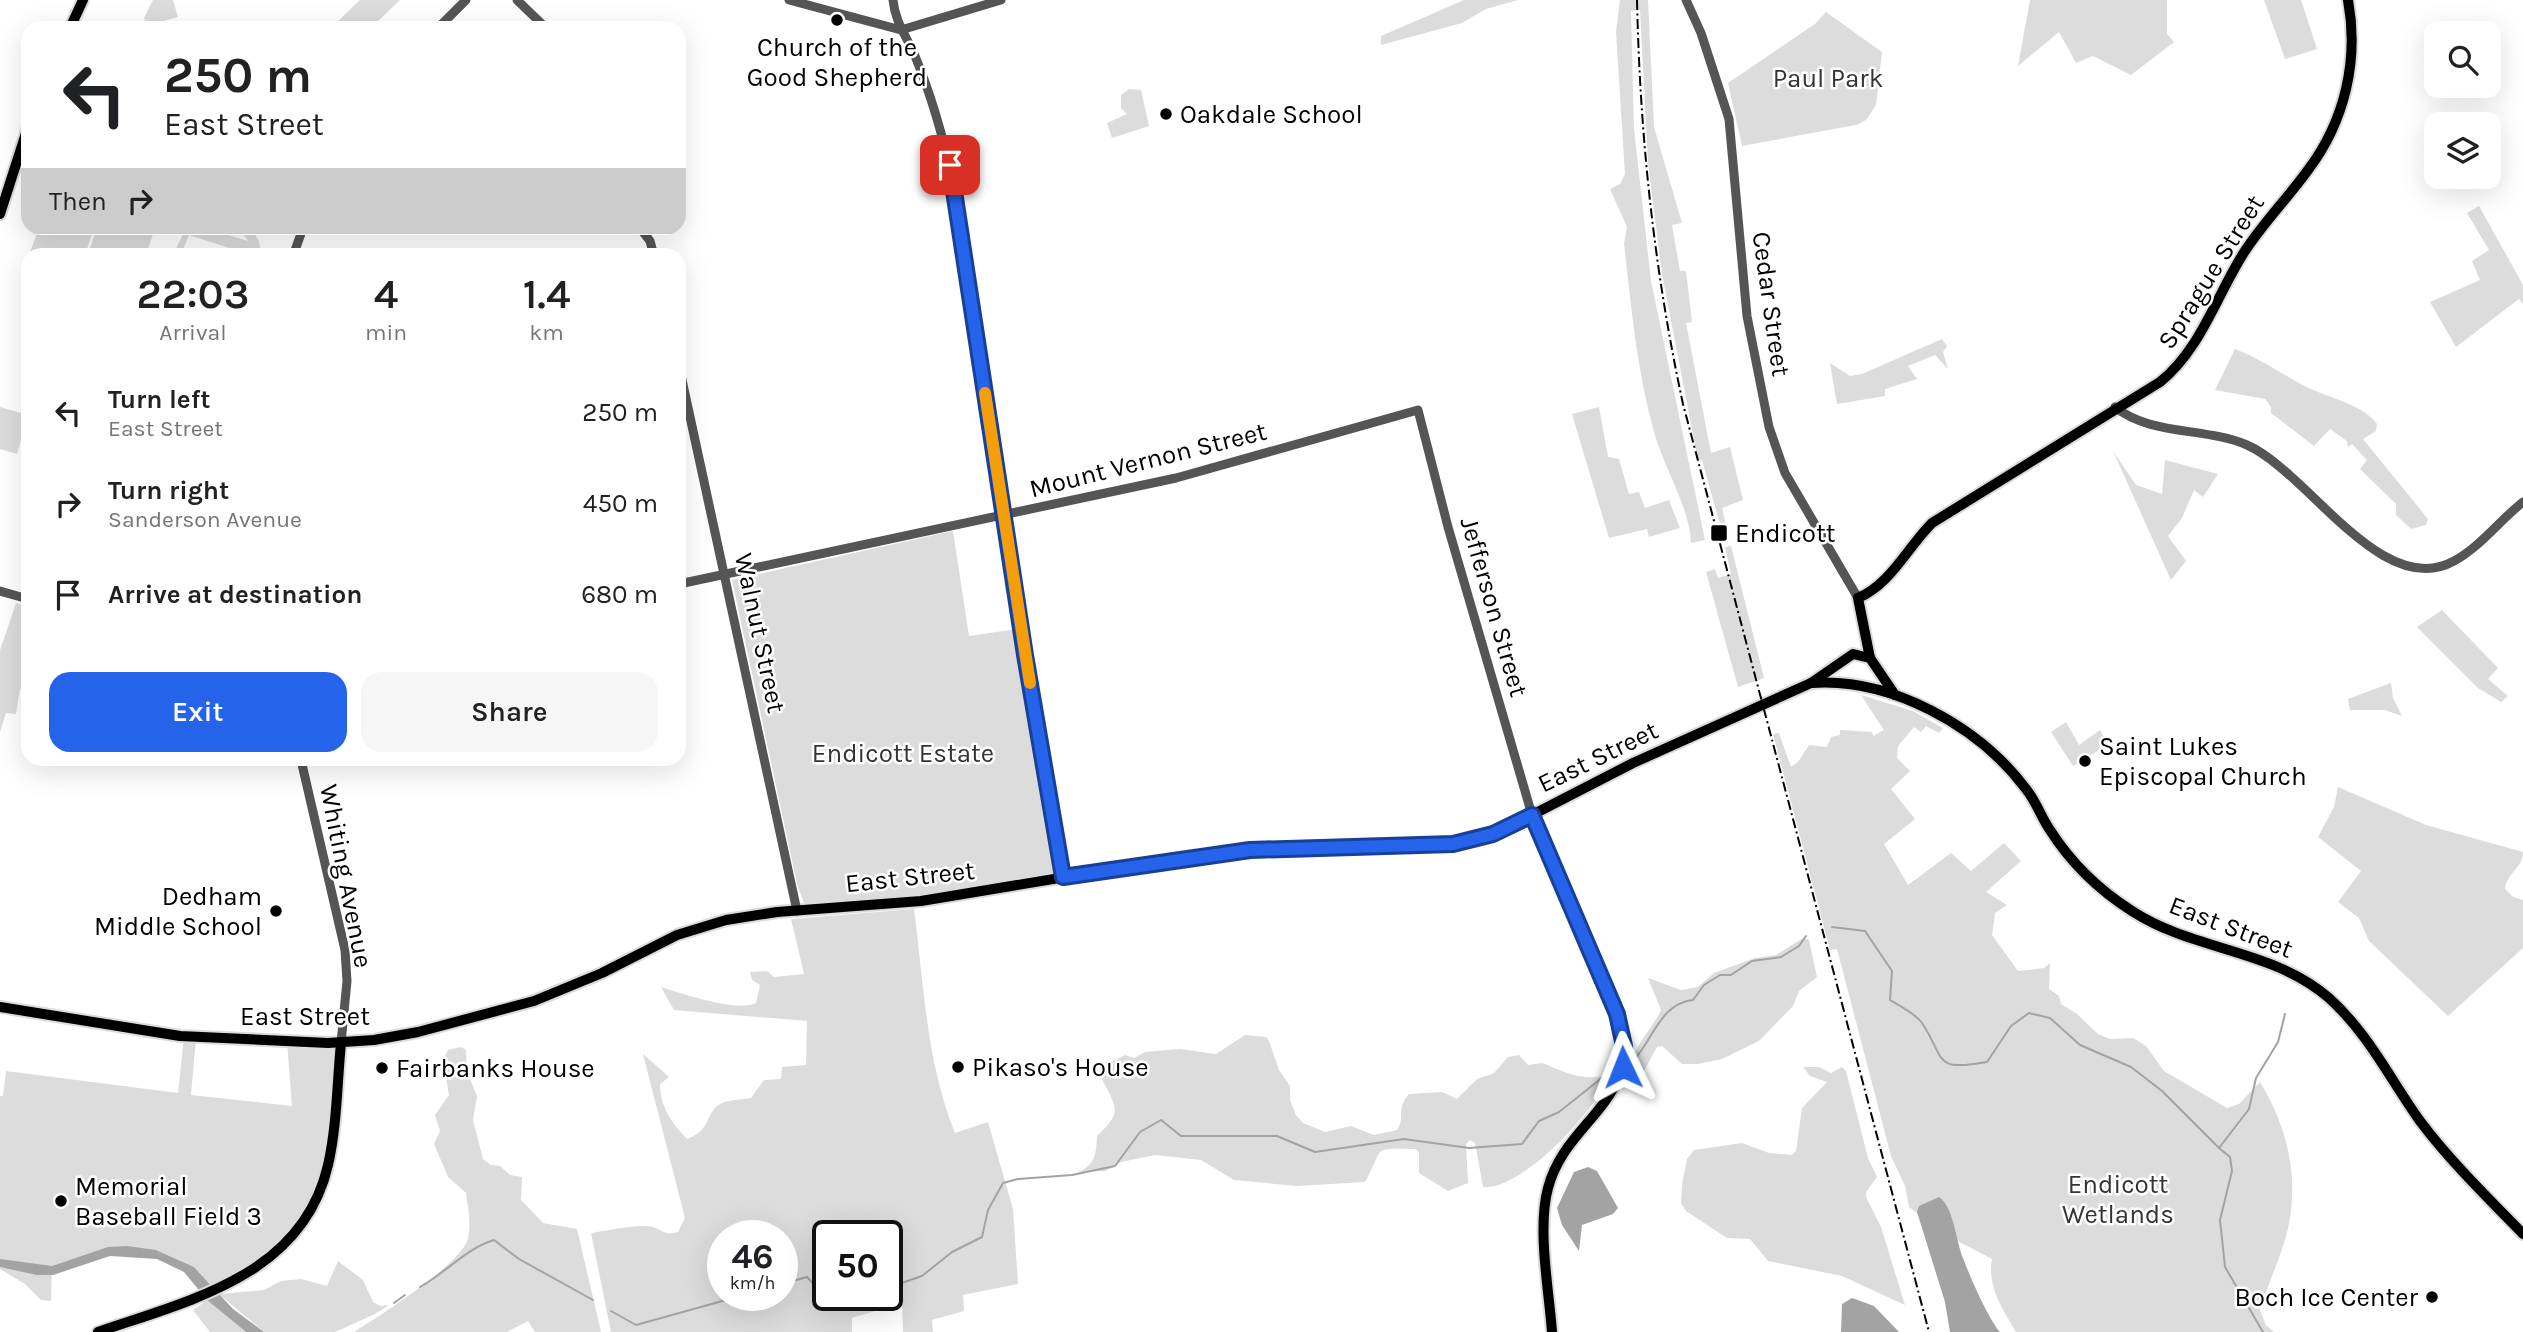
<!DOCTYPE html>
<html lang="en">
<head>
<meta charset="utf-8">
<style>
  body { margin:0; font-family:Karla,sans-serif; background:#f6f6f6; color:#202124; height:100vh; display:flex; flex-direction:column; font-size:26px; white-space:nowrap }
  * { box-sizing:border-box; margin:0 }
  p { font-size:23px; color:#757577 }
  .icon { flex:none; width:38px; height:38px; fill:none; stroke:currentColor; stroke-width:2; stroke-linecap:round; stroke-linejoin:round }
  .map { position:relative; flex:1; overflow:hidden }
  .sheet { position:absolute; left:21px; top:248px; width:665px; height:518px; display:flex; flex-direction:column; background:#fff; border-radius:21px; box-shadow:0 7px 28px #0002 }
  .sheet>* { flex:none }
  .hud { position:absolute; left:21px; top:21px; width:665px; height:214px; border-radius:21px; box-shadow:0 7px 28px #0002; background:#fff; color:#202124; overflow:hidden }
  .controls { position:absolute; left:2424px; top:21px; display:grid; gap:14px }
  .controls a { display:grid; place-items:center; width:77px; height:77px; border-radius:14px; background:#fff; box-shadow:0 7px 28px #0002; font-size:35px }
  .speed { position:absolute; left:707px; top:1220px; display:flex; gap:14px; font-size:35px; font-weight:700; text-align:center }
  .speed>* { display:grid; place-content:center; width:91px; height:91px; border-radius:50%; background:#fff; box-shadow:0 7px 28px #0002; line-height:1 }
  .speed small { font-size:18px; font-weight:400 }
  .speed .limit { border:4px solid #111; border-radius:10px; background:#fff; color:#111 }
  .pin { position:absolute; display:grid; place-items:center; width:60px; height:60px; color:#fff; margin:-30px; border-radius:14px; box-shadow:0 4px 10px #0006 }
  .me { position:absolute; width:77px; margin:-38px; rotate:358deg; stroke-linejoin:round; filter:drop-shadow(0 0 5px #0008) }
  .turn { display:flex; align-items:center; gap:24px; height:147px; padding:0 28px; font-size:32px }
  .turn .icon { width:91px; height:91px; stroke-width:2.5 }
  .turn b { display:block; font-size:49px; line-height:60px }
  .then { display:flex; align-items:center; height:66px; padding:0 28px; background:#0003; gap:14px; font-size:26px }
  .eta { display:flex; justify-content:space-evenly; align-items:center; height:119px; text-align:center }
  .eta b { font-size:42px; font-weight:600; line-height:49px }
  .action { display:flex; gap:14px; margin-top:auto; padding:14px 28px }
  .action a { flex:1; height:80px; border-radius:21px; background:#2563eb; color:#fff; font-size:28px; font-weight:600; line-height:80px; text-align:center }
  .action a+a { background:#f6f6f6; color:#202124 }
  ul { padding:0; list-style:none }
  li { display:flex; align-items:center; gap:21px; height:91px; padding:0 28px }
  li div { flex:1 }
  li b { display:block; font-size:26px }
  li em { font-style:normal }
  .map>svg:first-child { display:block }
  .green { fill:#dcdcdc; fill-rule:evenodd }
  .water { fill:#a3a3a3 }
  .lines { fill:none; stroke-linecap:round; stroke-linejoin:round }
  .stream { stroke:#a3a3a3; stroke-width:2 }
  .major-casing { stroke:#dbdbdb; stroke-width:14 }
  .minor { stroke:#555; stroke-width:9 }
  .major { stroke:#000; stroke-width:10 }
  .rail { stroke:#000; stroke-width:2; stroke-dasharray:10 3.5 2 3.5; stroke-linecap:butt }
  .route-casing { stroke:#184099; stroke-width:18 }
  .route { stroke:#2563eb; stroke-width:12 }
  .slow { stroke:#f59e0b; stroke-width:12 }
  .poi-dot { fill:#000; stroke:#fff; stroke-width:2.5 }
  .labels { text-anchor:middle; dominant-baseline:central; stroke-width:5; stroke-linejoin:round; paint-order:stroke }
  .poi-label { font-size:26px; fill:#000; stroke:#fff; text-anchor:start }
  .park-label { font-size:26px; fill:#333; stroke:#fff }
  .street-label { font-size:26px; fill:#000; stroke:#fff }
</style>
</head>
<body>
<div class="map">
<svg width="2523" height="1332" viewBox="0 0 2523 1332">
  <rect width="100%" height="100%" fill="#fff"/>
  <!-- green -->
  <g class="green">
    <path d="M 153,0 L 173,0 L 178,17 L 147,26 L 144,18 Z"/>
    <path d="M 360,0 L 400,0 L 371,28 L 331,28 Z"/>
    <path d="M 1464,0 L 1518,0 L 1486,9 L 1462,23 L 1381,45 L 1381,36 Z"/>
    <path d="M 1620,0 L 1648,0 L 1654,127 L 1682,223 L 1672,225 L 1680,271 L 1686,271 L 1692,322 L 1686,323 L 1711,453 L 1730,447 L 1743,500 L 1722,508 L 1729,538 L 1724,539 L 1702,460 L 1698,460 L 1662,274 L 1648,163 L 1640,10 L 1631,11 L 1634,129 L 1651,281 L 1705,540 L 1691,543 C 1690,508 1664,468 1654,432 C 1637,370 1631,307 1624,243 L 1627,227 L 1610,189 L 1620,184 L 1625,174 L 1616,32 Z"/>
    <path d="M 2030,0 L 2167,0 L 2167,34 L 2174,42 L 2131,75 L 2093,56 L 2076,63 L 2059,32 L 2018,66 Z"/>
    <path d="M 2264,0 L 2301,0 L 2317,49 L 2285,59 Z"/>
    <path d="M 1826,12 L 1882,52 L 1876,105 L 1866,120 L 1856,125 L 1742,146 L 1728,83 L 1815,24 Z"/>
    <path d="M 1129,89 L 1141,90 L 1149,126 L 1112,138 L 1107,123 L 1127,114 L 1121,108 L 1121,95 Z"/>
    <path d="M 2479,206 L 2523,285 L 2523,304 L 2519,299 L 2456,347 L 2430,302 L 2480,280 L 2472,261 L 2489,250 L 2467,213 Z"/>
    <path d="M 39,228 L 94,228 L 85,255 L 29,255 Z"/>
    <path d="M 97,228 L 155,228 L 146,255 L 103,255 L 89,251 Z"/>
    <path d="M 186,228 L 205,228 L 248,241 L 239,228 L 251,228 L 259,241 L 261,255 L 251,255 L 189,235 L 181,255 L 173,255 Z"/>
    <path d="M 1942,339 L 1947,346 L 1943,352 L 1948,369 L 1935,355 L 1908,366 L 1917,379 L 1885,389 L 1885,396 L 1837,404 L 1830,363 L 1850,376 L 1862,374 Z"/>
    <path d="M 2235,349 C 2259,358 2277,371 2299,383 C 2322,397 2361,402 2377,424 L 2376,431 L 2363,439 L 2428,519 L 2426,525 L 2411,529 L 2396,515 L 2396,504 L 2360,469 L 2367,460 L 2352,444 L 2348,447 L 2347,441 L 2330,429 L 2314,446 L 2271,413 L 2271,407 L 2265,399 L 2215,390 Z"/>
    <path d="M 0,407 L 28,415 L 17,454 L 0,449 Z"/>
    <path d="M 1599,407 L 1608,457 L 1619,459 L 1629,494 L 1639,492 L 1645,508 L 1669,500 L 1680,528 L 1649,537 L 1647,529 L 1609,538 L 1572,414 Z"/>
    <path d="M 2113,451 L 2136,485 L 2162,494 L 2165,460 L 2218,474 L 2203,497 L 2194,490 L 2182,518 L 2168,536 L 2186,561 L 2171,580 Z"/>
    <path d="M 953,531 L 969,636 L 1017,629 L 1056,869 L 1050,875 L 930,895 L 804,903 L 797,884 L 732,580 Z"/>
    <path d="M 1731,546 L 1764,678 L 1738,687 L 1706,572 L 1715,569 L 1718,578 L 1731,574 L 1725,547 Z"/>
    <path d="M 16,603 L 28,606 L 28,651 L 23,667 L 26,686 L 20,689 L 16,714 L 6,713 L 0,732 L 0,650 Z"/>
    <path d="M 2442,610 L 2498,668 L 2488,679 L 2508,696 L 2501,702 L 2478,688 L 2417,627 Z"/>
    <path d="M 2391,683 L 2393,698 L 2402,716 L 2385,710 L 2350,710 L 2348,699 Z"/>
    <path d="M 1861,695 L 1913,711 L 1943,728 L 1939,733 L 1926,726 L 1921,732 L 1914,727 L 1898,746 L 1897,758 L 1910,771 L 1891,789 L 1915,819 L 1884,844 L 1908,885 L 1951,853 L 1971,871 L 2004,843 L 2021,861 L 1986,892 L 2007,905 L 1995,913 L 1992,935 L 2018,971 L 2044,968 L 2050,963 L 2049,989 L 2059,996 L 2061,1004 L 2077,1014 L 2098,1034 L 2110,1039 L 2133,1038 L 2146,1046 L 2164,1071 L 2227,1108 L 2239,1104 L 2260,1082 C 2288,1128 2300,1179 2287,1233 C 2280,1259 2268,1284 2260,1310 L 2266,1325 L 2274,1332 L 2016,1332 C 2003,1309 1987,1287 1992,1259 L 1948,1236 L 1909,1207 L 1905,1186 L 1891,1156 L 1837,949 L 1830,950 L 1773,734 L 1779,733 L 1791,767 L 1798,762 L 1809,745 L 1827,747 L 1831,737 L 1840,735 L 1840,730 L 1872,732 L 1873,736 L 1884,730 Z"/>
    <path d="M 2066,722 L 2079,745 L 2100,730 L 2108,745 L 2073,766 L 2051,732 Z"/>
    <path d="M 2338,787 L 2426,825 L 2523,852 C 2523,868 2506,874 2505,889 L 2513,897 L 2523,900 L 2523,948 L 2448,1016 L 2369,941 L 2359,918 L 2338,902 L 2361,871 L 2318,837 L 2334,807 Z"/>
    <path d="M 914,909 C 924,985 926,1061 955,1133 L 988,1122 L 1013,1209 L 1018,1284 L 963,1295 L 964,1311 L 932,1320 L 933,1332 L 903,1332 L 902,1303 L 852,1318 L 852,1332 L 611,1332 L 591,1233 C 604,1231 642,1223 653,1227 C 663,1230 665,1236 678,1232 L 685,1218 L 643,1054 L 669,1077 L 660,1084 C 660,1107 672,1123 687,1139 C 709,1131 705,1118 717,1106 C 726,1099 741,1100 751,1098 L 764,1080 L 781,1079 L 782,1067 L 806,1065 L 807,1021 L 674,1010 L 661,987 C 681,993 738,1013 756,1003 L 760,985 L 752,980 L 750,972 L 767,971 L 774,977 L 804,974 L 791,919 ZM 723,1236 L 782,1236 L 782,1295 L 723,1295 ZM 828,1236 L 887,1236 L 887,1295 L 828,1295 Z"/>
    <path d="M 1803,938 L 1809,940 L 1817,977 L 1799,991 L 1793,1006 L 1759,1041 L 1722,1059 L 1698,1064 L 1682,1064 L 1662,1046 L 1657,1047 L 1643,1073 L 1634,1074 C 1626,1052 1653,1029 1661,1010 L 1648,978 L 1681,990 L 1698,987 L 1714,973 L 1755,958 L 1776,955 Z"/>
    <path d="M 1245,1035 L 1266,1037 L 1269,1041 L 1279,1070 L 1290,1086 L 1290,1100 L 1296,1115 L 1303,1123 L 1325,1132 L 1351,1126 L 1374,1135 L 1397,1130 C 1406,1117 1395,1109 1409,1094 L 1442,1092 L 1457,1099 L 1477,1079 L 1494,1073 L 1508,1057 L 1519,1055 L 1528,1065 L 1542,1063 C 1566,1072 1581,1082 1609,1075 C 1598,1109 1520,1192 1483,1187 L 1475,1143 L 1470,1140 L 1466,1144 L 1468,1183 L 1448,1191 L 1419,1173 L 1419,1153 L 1416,1149 C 1369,1148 1385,1147 1365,1182 L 1297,1186 L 1234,1180 L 1201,1160 L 1155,1155 L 1121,1162 L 1106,1171 L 1078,1172 C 1096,1165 1096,1153 1097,1136 C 1124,1111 1116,1108 1101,1077 L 1105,1065 L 1125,1055 L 1134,1058 L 1145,1052 L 1180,1049 L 1216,1054 Z"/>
    <path d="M 184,1036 L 196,1038 L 191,1095 L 292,1106 L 287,1041 L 341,1043 L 330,1155 L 297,1232 L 216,1290 L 194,1267 L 156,1250 L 85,1256 L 52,1266 L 51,1301 L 41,1300 L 25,1284 L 0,1269 L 0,1096 L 3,1096 L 6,1071 L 178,1093 Z"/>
    <path d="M 461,1047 L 466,1050 L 467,1071 L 477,1096 L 473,1120 L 483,1159 L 491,1165 L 500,1166 L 510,1175 L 522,1177 L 521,1200 L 543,1223 L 577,1229 L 601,1332 L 535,1332 L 528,1321 L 507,1332 L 354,1332 C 378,1317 458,1266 467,1241 C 472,1228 468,1207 466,1193 L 448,1177 L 434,1144 L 440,1131 L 435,1115 L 449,1095 L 443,1060 L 448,1050 Z"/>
    <path d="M 1803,1067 L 1819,1067 L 1831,1073 L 1842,1067 L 1846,1071 L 1868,1158 L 1877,1177 L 1866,1192 L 1866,1197 L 1881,1227 L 1905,1305 L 1842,1276 L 1768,1261 L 1750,1239 L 1727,1238 L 1686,1211 L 1681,1203 L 1682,1184 L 1687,1159 L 1694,1150 L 1742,1143 L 1769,1153 L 1792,1155 L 1796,1151 L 1802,1108 L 1827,1082 L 1810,1076 Z"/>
    <path d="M 338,1261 L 363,1280 L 373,1302 L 380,1306 L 389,1305 L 375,1314 L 335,1332 L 264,1332 L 219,1294 L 264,1290 L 281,1281 L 301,1279 L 327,1286 Z"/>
    <path d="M 207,1300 L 246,1332 L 210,1332 L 193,1310 Z"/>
  </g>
  <!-- water -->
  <g class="water">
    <path d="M 1588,1167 L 1597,1171 L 1618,1208 L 1613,1214 L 1582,1225 L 1579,1251 L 1562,1225 L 1557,1208 L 1574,1172 Z"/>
    <path d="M 1939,1197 C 1954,1207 1956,1242 1963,1258 C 1970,1277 1988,1318 2000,1332 L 1950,1332 L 1945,1302 L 1917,1212 L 1919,1206 Z"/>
    <path d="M 127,1246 L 156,1250 L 194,1267 L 233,1309 L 264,1332 L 246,1332 L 207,1300 L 184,1272 L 157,1259 L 110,1256 L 53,1275 L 37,1275 L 0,1267 L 0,1259 L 52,1266 L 108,1247 Z"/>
    <path d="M 1852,1298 L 1874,1306 L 1899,1332 L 1841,1332 L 1842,1304 Z"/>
  </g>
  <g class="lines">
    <!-- stream -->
    <g class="stream">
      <path d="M 1832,927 L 1865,931 L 1892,971 L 1890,1000 C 1900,1006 1916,1014 1922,1023 C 1946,1059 1932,1072 1987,1062 L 2011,1026 L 2029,1013 L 2050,1018 L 2080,1045 L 2131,1067 L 2162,1091 L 2219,1148 L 2249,1109 L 2256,1078 L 2278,1042 L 2285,1014"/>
      <path d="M 1635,1059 C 1654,1036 1662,1003 1693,1000 L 1704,985 L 1720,975 L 1731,975 L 1752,961 L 1781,957 L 1799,946 L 1806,936"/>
      <path d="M 2219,1148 L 2230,1157 L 2232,1171 L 2220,1220 L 2225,1267 L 2263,1332"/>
      <path d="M 782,1284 L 807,1277 L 820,1291 L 828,1308 L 866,1295"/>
      <path d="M 420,1287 C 447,1272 465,1249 494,1240 L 519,1259 L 593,1300"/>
      <path d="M 887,1288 L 922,1276 L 952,1252 L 982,1237 L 988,1210 L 1003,1183 L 1018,1179 L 1072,1175 L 1115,1166 L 1140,1132 L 1161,1120 L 1181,1136 L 1277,1136 L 1315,1152 L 1404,1139 L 1469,1148 L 1522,1144 L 1539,1121 L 1559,1112 L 1608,1073"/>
      <path d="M 394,1303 L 405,1295"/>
      <path d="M 611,1311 L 636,1325 L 744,1295"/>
    </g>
    <defs>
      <g id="major">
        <path d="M 70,28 L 83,0"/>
        <path d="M 0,214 L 28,127"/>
        <path d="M 1870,658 L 1858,598 C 1890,585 1907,548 1932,523 L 2160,382 C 2200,350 2216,297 2243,254 C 2262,224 2287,199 2308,170 C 2345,121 2359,60 2348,0"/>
        <path d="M 1811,683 C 1890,677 1979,726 2026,789 C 2036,801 2041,817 2050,830 C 2071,863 2099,890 2132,911 C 2193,951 2273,949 2329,998 C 2368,1033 2390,1079 2420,1121 C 2450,1161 2488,1198 2523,1234"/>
        <path d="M 1532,815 L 1617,1014 C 1646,1102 1566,1118 1548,1188 C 1537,1229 1549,1290 1552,1332"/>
        <path d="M 0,1007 L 180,1036 L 328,1043 L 374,1040 L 418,1032 L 534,1001 L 602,973 L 677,935 L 726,920 L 777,912 L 921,901 L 1180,858 L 1250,850 L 1465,842 L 1505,829 L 1633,763 L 1811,683 L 1853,654 L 1870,658 L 1895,695"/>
        <path d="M 98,1332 C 191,1300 303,1275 328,1165 C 337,1126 337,1083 341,1043"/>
      </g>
    </defs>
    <!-- major casing -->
    <use href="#major" class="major-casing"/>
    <!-- minor -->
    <g class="minor">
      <path d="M 517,0 L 546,28"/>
      <path d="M 789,0 L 901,30 L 1001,0"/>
      <path d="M 893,0 C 895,22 907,37 915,56 C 932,97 944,140 953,183 L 1025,655 L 1063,877"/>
      <path d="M 1686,0 L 1701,33 L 1729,119 L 1747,316 L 1769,427 L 1785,473 L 1858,598"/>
      <path d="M 438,28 L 466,0"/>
      <path d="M 640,228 L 650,241 L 654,256"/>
      <path d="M 293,256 L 303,228"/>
      <path d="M 679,366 L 797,911"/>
      <path d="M 2115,407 C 2151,436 2205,427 2247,445 C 2307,471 2382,601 2454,561 C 2480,547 2500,520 2523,502"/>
      <path d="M 679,584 L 1176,478 L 1418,410 L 1448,527 L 1532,815"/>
      <path d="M 0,591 L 28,599"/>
      <path d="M 301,760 L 345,950 L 347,981 L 341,1043"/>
    </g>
    <!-- major -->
    <use href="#major" class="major"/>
    <!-- rail -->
    <path class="rail" d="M 1637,0 C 1640,137 1654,270 1683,404 L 1929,1332"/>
  </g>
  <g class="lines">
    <defs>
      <path id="route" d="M 950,165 L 1025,655 L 1063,877 L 1250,850 L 1453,844 L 1493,834 L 1532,815 L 1617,1014 L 1624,1046 L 1623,1067"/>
    </defs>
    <!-- route casing -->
    <use href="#route" class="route-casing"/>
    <!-- route -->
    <use href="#route" class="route"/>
    <!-- slow -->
    <path class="slow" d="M 985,393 L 1030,683"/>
  </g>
  <!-- markers -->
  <g class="poi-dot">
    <circle cx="837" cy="20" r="7"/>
    <circle cx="1166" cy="114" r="7"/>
    <rect x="1710" y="524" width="18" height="18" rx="3.5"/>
    <circle cx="2085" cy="761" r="7"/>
    <circle cx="276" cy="911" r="7"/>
    <circle cx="958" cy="1067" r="7"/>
    <circle cx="382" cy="1068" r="7"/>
    <circle cx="61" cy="1201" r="7"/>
    <circle cx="2432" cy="1297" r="7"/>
  </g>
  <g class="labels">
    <!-- poi labels -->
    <g class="poi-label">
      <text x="837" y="47" text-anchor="middle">Church of the<tspan x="837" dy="30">Good Shepherd</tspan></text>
      <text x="1180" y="114">Oakdale School</text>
      <text x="1735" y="533">Endicott</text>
      <text x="2099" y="746">Saint Lukes<tspan x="2099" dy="30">Episcopal Church</tspan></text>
      <text x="262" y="896" text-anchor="end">Dedham<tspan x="262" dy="30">Middle School</tspan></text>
      <text x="972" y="1067">Pikaso's House</text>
      <text x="396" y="1068">Fairbanks House</text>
      <text x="75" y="1186">Memorial<tspan x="75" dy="30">Baseball Field 3</tspan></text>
      <text x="2418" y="1297" text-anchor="end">Boch Ice Center</text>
    </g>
    <!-- park labels -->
    <g class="park-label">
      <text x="1828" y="78">Paul Park</text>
      <text x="903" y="753">Endicott Estate</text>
      <text x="2118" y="1184">Endicott<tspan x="2118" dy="30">Wetlands</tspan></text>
    </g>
    <!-- street labels -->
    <g class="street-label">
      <text transform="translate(2211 272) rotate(-58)">Sprague Street</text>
      <text transform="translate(1771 304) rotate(82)">Cedar Street</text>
      <text transform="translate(1148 460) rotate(-14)">Mount Vernon Street</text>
      <text transform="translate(1494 607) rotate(74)">Jefferson Street</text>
      <text transform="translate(760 633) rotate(78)">Walnut Street</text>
      <text transform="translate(1598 757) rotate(-26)">East Street</text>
      <text transform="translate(346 876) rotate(79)">Whiting Avenue</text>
      <text transform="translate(910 877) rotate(-6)">East Street</text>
      <text transform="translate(2231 927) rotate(21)">East Street</text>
      <text x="305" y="1016">East Street</text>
    </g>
  </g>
</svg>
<div class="controls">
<a><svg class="icon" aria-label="search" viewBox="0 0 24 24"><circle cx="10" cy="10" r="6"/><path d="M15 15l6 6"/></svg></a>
<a><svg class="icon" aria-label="layers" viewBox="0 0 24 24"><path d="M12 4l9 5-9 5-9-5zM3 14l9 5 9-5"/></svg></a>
</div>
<div class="speed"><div>46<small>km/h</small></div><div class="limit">50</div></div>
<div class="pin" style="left:950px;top:165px;background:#d93025"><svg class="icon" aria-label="arrive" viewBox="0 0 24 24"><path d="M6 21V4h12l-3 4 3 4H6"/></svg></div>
<svg class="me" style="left:1623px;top:1067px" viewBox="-20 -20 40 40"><path d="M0-17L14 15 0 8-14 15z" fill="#2563eb" stroke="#fff" stroke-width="4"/></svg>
<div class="hud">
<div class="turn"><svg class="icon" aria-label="left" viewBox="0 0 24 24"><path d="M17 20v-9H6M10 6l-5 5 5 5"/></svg><div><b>250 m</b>East Street</div></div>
<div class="then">Then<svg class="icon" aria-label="right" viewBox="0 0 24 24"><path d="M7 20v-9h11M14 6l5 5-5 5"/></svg></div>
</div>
<section class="sheet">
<div class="eta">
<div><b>22:03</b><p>Arrival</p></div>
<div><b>4</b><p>min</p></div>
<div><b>1.4</b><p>km</p></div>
</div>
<ul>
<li><svg class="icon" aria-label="left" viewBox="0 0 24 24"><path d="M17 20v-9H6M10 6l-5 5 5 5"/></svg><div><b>Turn left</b><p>East Street</p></div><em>250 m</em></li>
<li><svg class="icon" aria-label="right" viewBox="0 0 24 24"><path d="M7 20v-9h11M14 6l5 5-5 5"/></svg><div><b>Turn right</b><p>Sanderson Avenue</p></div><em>450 m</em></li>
<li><svg class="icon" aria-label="arrive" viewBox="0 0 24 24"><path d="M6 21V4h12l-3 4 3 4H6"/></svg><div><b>Arrive at destination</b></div><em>680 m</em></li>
</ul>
<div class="action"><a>Exit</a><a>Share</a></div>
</section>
</div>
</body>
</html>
